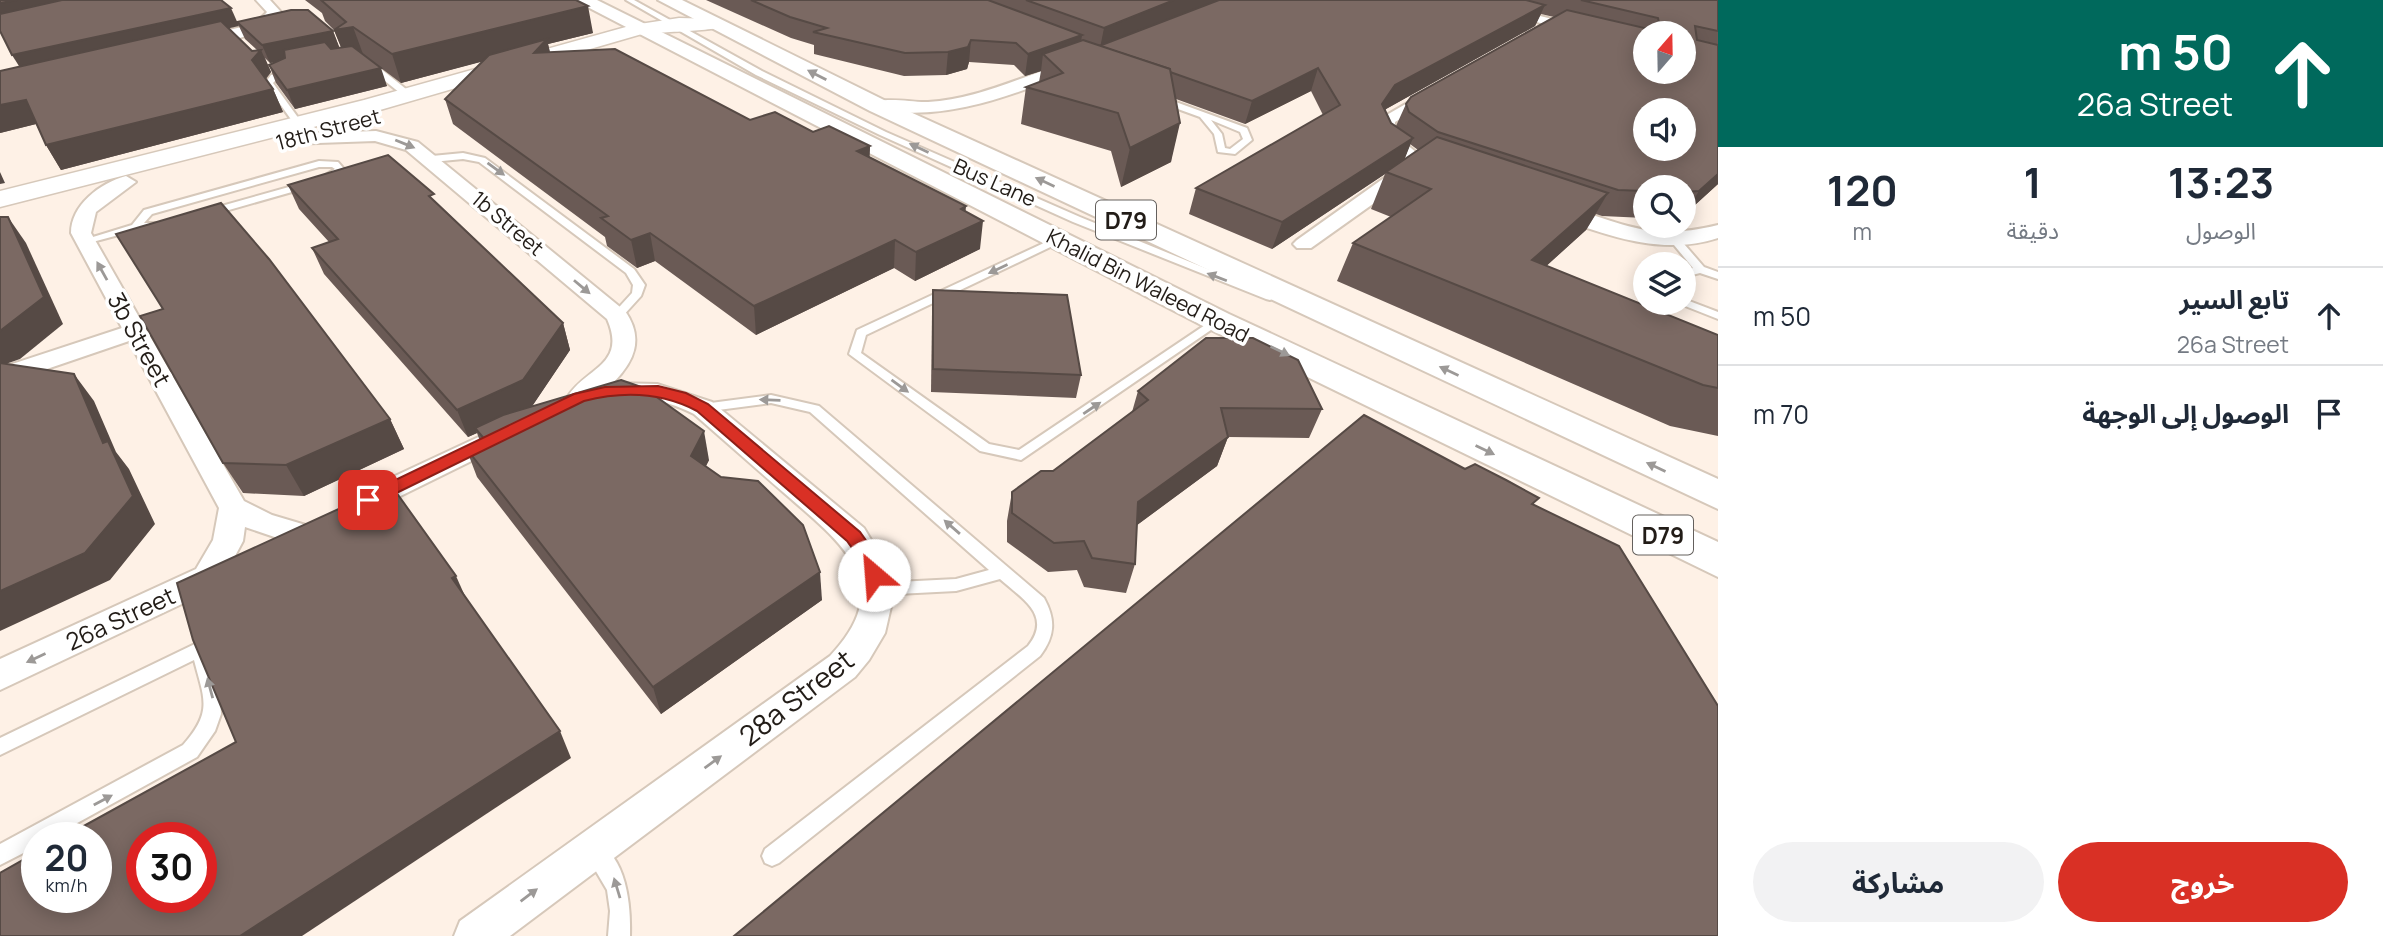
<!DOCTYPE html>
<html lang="ar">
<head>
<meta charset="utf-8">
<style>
  body { margin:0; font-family:Manrope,"Noto Sans Arabic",sans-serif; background:#f2f2f3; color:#1f2937; direction:rtl; height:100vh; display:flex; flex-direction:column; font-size:26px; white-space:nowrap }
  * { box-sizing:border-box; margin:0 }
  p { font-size:23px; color:#747a83 }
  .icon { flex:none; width:38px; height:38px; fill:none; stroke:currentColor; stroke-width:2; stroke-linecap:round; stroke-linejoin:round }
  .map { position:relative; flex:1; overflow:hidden; direction:ltr }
  .side { display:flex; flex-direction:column; background:#fff; width:665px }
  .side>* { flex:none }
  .guide { background:#00695c; color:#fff; overflow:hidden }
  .needle { width:46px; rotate:20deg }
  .tools { position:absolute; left:1633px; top:21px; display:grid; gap:14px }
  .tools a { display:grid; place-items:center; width:63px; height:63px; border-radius:50%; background:#fff; box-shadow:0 4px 18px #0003; font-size:35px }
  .speed { position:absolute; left:21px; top:822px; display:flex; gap:14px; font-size:35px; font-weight:700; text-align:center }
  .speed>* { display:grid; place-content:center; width:91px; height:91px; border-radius:50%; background:#fff; box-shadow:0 4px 18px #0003; line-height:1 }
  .speed small { font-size:18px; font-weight:400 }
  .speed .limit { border:10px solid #d22; background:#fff; color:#111 }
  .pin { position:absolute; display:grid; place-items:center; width:60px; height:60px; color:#fff; margin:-30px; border-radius:14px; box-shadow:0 4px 10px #0006 }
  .me { position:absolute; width:77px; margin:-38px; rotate:333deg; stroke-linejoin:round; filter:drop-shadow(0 0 5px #0008) }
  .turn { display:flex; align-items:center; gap:24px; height:147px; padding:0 35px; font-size:32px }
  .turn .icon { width:91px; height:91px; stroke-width:2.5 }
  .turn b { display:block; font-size:49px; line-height:60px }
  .eta { display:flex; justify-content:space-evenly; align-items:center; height:119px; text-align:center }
  .eta b { font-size:42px; font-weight:700; line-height:49px }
  .button { display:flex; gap:14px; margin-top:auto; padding:14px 35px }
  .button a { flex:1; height:80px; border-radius:42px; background:#d93025; color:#fff; font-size:28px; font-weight:700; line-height:80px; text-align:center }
  .button a+a { background:#f2f2f3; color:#1f2937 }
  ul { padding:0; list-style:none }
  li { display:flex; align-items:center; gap:21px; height:98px; padding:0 35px; border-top:2px solid #e0e1e3 }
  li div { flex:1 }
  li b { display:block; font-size:26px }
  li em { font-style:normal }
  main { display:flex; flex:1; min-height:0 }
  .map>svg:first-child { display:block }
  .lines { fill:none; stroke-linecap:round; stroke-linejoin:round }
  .service-casing { stroke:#d6c8ba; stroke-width:4 }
  .minor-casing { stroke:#d6c8ba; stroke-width:4 }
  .tertiary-casing { stroke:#d6c8ba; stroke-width:3 }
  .primary-casing { stroke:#d6c8ba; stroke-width:4 }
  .service { fill:#fff; fill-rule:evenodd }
  .minor { fill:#fff; fill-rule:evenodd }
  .tertiary { fill:#fff; fill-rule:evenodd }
  .primary { fill:#fff; fill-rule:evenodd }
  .wall { fill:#6a5a55; fill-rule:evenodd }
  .shaded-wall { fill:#564a45 }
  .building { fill:#7b6963; stroke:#564a45; stroke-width:2; fill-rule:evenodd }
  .oneway { fill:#9c9997 }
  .route { fill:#d93025; stroke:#8d1f18; stroke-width:2 }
  .labels { text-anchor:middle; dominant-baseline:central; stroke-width:7; stroke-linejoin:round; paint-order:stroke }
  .far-street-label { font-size:21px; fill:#221c17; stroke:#fff }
  .shield { fill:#fff; stroke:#64605d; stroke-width:2 }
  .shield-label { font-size:23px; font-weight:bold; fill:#221c17 }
  .street-label { font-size:24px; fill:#221c17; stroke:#fff }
  .near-street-label { font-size:28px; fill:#221c17; stroke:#fff }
</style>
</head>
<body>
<main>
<section class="side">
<div class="guide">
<div class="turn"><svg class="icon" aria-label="ahead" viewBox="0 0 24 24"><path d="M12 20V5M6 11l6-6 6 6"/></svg><div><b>50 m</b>26a Street</div></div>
</div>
<div class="eta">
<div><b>13:23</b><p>الوصول</p></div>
<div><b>1</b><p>دقيقة</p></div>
<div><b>120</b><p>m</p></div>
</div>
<ul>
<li><svg class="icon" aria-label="ahead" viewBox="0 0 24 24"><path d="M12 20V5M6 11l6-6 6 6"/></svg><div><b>تابع السير</b><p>26a Street</p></div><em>50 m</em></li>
<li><svg class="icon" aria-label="arrive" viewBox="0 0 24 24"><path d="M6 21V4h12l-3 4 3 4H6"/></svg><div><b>الوصول إلى الوجهة</b></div><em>70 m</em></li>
</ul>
<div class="button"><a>خروج</a><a>مشاركة</a></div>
</section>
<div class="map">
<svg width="1718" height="936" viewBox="0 0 1718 936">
  <rect width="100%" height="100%" fill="#fef1e6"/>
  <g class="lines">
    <defs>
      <g id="service">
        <path d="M 626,0 L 634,0 L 762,71 L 886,132 L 1080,217 L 1276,297 L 1270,300 L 1266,299 L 1073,222 L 880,135 L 756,75 Z"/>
        <path d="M 365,61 L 371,61 L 411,93 L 411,97 L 405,97 L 365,65 Z"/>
        <path d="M 291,71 L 294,71 L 294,75 L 277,79 L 273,83 L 302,123 L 298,126 L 295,125 L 265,83 L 271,75 Z"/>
        <path d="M 1156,97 L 1162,97 L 1247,128 L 1252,140 L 1235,154 L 1218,152 L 1214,134 L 1200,117 L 1156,101 ZM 1211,120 L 1240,132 L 1243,139 L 1230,149 L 1225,148 L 1222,134 Z"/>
        <path d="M 463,153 L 485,158 L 634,269 L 645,285 L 641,296 L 621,318 L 613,318 L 611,316 L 632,293 L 633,285 L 626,273 L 479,162 L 463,159 L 432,162 L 427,159 L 432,156 Z"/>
        <path d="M 319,161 L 338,162 L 345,170 L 327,182 L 166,228 L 141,229 L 85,244 L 80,241 L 132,225 L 144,210 ZM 319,167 L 332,167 L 335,169 L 321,178 L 161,223 L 144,223 L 152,214 Z"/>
        <path d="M 1059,236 L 1064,239 L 1063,241 L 866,335 L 861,353 L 989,444 L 1019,450 L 1214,319 L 1222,319 L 1224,321 L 1021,460 L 980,451 L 849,354 L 857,330 Z"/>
        <path d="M 1674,236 L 1678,237 L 1704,267 L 1718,272 L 1718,279 L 1700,273 L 1684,277 L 1684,271 L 1693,268 L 1669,239 Z"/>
        <path d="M 1684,299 L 1718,312 L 1718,319 L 1680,304 L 1679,303 L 1684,303 Z"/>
        <path d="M 771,395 L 819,406 L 1044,598 C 1056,620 1055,636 1040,656 L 779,863 L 772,866 L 765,863 L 762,856 L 765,849 L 1028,646 C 1053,615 1021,598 1000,579 L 956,591 L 878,595 L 872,593 L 870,589 L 872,585 L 878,583 L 956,579 L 989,570 L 810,412 L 771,403 L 703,412 L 696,408 L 703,404 Z"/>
        <path d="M 199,642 L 205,644 L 207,649 L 220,692 L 221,714 L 215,731 L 197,757 L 50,838 L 37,838 L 37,846 L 0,865 L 0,844 L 183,745 C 213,711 204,699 194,660 L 0,755 L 0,738 Z"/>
        <path d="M 594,841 C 627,855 631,906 630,936 L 608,936 L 610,911 L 607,890 L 584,851 L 587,844 Z"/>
      </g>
      <g id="minor">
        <path d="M 256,0 L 270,0 L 281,12 C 262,38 228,40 198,47 L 191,43 C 211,25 247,36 267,12 Z"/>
        <path d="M 1451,0 L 1475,0 L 1645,42 L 1645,50 Z"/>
        <path d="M 1075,61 L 1083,66 L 1080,69 C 1022,91 959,118 895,112 C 886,112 876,113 870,106 C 879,95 913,103 928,102 C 980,99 1025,74 1075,61 Z"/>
        <path d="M 1435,87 L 1441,89 L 1441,95 L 1395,122 L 1394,134 L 1417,153 L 1451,167 L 1453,171 L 1451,175 L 1444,177 L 1415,167 L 1417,170 L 1415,174 L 1311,248 L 1297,248 L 1293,244 L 1297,240 L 1401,166 L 1412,165 L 1390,151 L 1376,134 L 1378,120 Z"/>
        <path d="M 376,131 L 418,142 L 625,311 C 644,338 635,361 613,383 L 657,384 L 712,402 L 864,528 L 882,558 L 893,598 L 885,633 L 869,660 L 855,677 L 510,936 L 454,936 L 460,921 L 830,656 C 899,583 840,542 783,492 C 753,466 724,440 694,414 C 678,406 662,400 644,399 C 629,397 611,402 598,395 L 581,404 L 572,402 L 568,396 C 587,367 627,365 607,319 L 406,150 L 375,141 L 290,144 L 281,139 L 290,134 Z"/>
        <path d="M 126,176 L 136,182 L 96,212 L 91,233 L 244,501 L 272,515 L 309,526 L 313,534 L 309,542 L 298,545 L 245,527 L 243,541 L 227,571 L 229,575 L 224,584 L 0,690 L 0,659 L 196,569 L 213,540 L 219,508 L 129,341 L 0,385 L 0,368 L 122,328 L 71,233 C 71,205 100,183 126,176 Z"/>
        <path d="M 1555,204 C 1623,221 1644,243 1718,225 L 1718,238 C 1660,257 1603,234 1548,214 L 1545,210 L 1548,206 Z"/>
        <path d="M 500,427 L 510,430 L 514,436 L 510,442 L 370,511 L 360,515 L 350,511 L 345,504 L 350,497 Z"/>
      </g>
      <path id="tertiary" d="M 679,18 L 718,19 L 727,25 C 722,31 657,32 642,34 L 380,110 L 0,207 L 0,191 L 364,100 L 633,25 Z"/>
      <g id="primary">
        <path d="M 574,0 L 597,0 L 1229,314 L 1718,542 L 1718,577 L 1207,328 Z"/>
        <path d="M 658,0 L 682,0 L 886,101 L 1718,479 L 1718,509 L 870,111 Z"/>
      </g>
    </defs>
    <!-- service casing -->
    <use href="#service" class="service-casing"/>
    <!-- minor casing -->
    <use href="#minor" class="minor-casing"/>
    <!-- tertiary casing -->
    <use href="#tertiary" class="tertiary-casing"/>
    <!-- primary casing -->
    <use href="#primary" class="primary-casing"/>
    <!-- service -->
    <use href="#service" class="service"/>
    <!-- minor -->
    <use href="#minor" class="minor"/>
    <!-- tertiary -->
    <use href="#tertiary" class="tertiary"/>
    <!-- primary -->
    <use href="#primary" class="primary"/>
  </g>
  <!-- wall -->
  <g class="wall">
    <path d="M 305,0 L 576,0 L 593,33 L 548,44 L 550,52 L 750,120 L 813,132 L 870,146 L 869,157 L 966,212 L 980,249 L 915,281 L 894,268 L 756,335 L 655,261 L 637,268 L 607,246 L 605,237 L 453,124 L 445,99 L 483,61 L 401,83 L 362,54 L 387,86 L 295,109 L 276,83 L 269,65 L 276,62 L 270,63 L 265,58 L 271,72 L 266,79 L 273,89 L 283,112 L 61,170 L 46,145 L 36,124 L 0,133 L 19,67 L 239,26 L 229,28 L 252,51 L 257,50 L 245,39 L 237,22 L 333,31 L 339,47 L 341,47 L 334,30 L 325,21 L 322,13 Z"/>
    <path d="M 706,0 L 1718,0 L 1718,184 L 1684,215 L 1684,187 L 1645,187 L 1645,218 L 1602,216 L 1596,214 L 1586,230 L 1546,266 L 1718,335 L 1718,436 L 1670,426 L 1337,281 L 1353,243 L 1391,217 L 1371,209 L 1385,174 L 1272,249 L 1189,214 L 1196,188 L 1323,115 L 1311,91 L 1245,124 L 1176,99 L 1171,162 L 1121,187 L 1111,151 L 1021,124 L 1026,87 L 1039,82 L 1041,71 L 1025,76 L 1014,65 L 969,62 L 967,69 L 946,75 L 904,76 L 814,54 L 814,45 L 791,38 ZM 1541,14 L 1554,17 L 1406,104 L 1396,126 L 1391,123 L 1385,110 L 1386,109 L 1535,26 ZM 1410,144 L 1418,150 L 1404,160 Z"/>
    <path d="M 288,185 L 437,203 L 563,323 L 570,350 L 532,406 L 709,460 L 706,466 L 822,600 L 661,714 L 477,477 L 466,448 L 481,444 L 477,433 L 468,437 L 324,274 L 312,248 L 329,242 L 299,209 Z"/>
    <path d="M 933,290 L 1081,375 L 1076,398 L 931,392 L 932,313 Z"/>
    <path d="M 1138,391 L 1322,409 L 1309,438 L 1228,437 L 1217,466 L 1137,525 L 1135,564 L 1126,593 L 1084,587 L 1077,570 L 1048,572 L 1007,542 L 1007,521 L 1012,492 L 1053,471 L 1132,412 Z"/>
    <path d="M 390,419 L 404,449 L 304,496 L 243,493 L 223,463 Z"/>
  </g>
  <!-- shaded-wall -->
  <g class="shaded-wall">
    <path d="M 17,0 L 116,0 L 0,24 L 0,3 Z"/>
    <path d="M 1174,0 L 1221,0 L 1100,48 L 1104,28 Z"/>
    <path d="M 1545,5 L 1535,26 L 1386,109 L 1373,128 L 1382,104 L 1395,85 Z"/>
    <path d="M 588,6 L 593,33 L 548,44 L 552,63 L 534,53 L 541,46 L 401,83 L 392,54 Z"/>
    <path d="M 231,8 L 239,26 L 24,74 L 12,55 Z"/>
    <path d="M 353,27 L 363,54 L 345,57 L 334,30 Z"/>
    <path d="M 333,31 L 340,49 L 270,63 L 262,45 Z"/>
    <path d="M 1082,35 L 1079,57 L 1043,54 L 1041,71 L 1025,76 L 1028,54 Z"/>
    <path d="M 971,40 L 969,62 L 967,69 L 946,75 L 948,52 Z"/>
    <path d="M 261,50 L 271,72 L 262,83 L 252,60 Z"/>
    <path d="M 381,68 L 387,86 L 295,109 L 287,90 Z"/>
    <path d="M 1318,68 L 1311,91 L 1245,124 L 1252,101 Z"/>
    <path d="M 273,89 L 283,112 L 61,170 L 46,145 Z"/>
    <path d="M 26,100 L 40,123 L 0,133 L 0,105 Z"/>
    <path d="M 1180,123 L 1171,162 L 1121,187 L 1130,148 Z"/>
    <path d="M 1413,138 L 1403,163 L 1386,172 L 1385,174 L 1272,249 L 1282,222 Z"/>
    <path d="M 870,146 L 869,172 L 857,151 Z"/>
    <path d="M 0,172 L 5,183 L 0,184 Z"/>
    <path d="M 1718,174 L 1718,184 L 1684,215 L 1699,191 Z"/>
    <path d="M 1608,193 L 1586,230 L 1510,299 L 1532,260 Z"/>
    <path d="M 966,206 L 964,230 L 983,221 L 980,249 L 915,281 L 916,252 L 961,209 Z"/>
    <path d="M 8,217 L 26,243 L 63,324 L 20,359 L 0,366 L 0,331 Z"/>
    <path d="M 650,233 L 655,261 L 637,268 L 631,240 Z"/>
    <path d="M 895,240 L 894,268 L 756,335 L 754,306 Z"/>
    <path d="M 563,323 L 570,350 L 531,408 L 475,428 L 477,433 L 468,437 L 457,410 Z"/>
    <path d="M 74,374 L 94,401 L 116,452 L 129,469 L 155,524 L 110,580 L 0,631 L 0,591 L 103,443 Z"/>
    <path d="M 390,419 L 404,449 L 304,496 L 286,465 Z"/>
    <path d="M 704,431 L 709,460 L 696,485 L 691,456 Z"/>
    <path d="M 1228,437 L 1217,466 L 1129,531 L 1138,502 Z"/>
    <path d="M 820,572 L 822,600 L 661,714 L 653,687 Z"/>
    <path d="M 456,576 L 469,605 L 452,578 Z"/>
    <path d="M 560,731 L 571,758 L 302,936 L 240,936 Z"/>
  </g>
  <!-- building -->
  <g class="building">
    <path d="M 0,0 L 17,0 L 0,3 Z"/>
    <path d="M 62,0 L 221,0 L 231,8 L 12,55 L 0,31 L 0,14 Z"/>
    <path d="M 321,0 L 576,0 L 588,6 L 392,54 L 353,27 L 334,30 L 346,22 Z"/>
    <path d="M 751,0 L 988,0 L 1082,35 L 1028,54 L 1016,43 L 971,40 L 968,47 L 948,52 L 905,53 L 813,32 L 827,28 L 790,17 Z"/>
    <path d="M 1026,0 L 1174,0 L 1104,28 Z"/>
    <path d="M 1219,0 L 1526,0 L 1545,5 L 1395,85 L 1382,104 L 1391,123 L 1413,138 L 1282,222 L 1196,188 L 1340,105 L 1318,68 L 1252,101 L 1170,72 L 1170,69 L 1099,46 Z"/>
    <path d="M 1581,0 L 1718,0 L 1718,31 L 1695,26 L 1697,40 L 1718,45 L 1718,174 L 1699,191 L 1684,192 L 1684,187 L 1645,187 L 1645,191 L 1618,190 L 1438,132 L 1409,112 L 1406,104 L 1411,97 L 1567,10 L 1657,31 L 1660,28 L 1658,18 ZM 1645,33 L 1684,33 L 1684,72 L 1645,72 ZM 1645,110 L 1684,110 L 1684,149 L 1645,149 Z"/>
    <path d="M 291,10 L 308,10 L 333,31 L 262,45 L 237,22 Z"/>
    <path d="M 221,21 L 252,51 L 261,50 L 252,60 L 273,89 L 46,145 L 26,100 L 0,105 L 0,71 Z"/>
    <path d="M 547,39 L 534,53 L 615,49 L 750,120 L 775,112 L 813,132 L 829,126 L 870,146 L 857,151 L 966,206 L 961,209 L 983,221 L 916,252 L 895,240 L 754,306 L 650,233 L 631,240 L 601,218 L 608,216 L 445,99 L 489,55 Z"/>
    <path d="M 1083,40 L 1170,69 L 1180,123 L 1130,148 L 1118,113 L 1026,87 L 1063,73 L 1043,54 Z"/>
    <path d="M 325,42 L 331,49 L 352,46 L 381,68 L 287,90 L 269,65 L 285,58 L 284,50 Z"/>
    <path d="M 1437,137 L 1608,193 L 1532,260 L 1718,335 L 1718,388 L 1703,385 L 1353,243 L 1431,189 L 1386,172 Z"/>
    <path d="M 388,155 L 434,194 L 429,196 L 563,323 L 523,380 L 457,410 L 312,248 L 338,239 L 288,185 Z"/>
    <path d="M 221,203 L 269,259 L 390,419 L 286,465 L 223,463 L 140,316 L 163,309 L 116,234 Z"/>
    <path d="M 0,217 L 8,217 L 44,297 L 0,331 Z"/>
    <path d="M 933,290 L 1067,295 L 1081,375 L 933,369 Z"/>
    <path d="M 1206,338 L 1253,338 L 1298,360 L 1322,409 L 1221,408 L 1228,437 L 1138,502 L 1135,564 L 1092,558 L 1084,541 L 1054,543 L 1012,513 L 1012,492 L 1041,471 L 1053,471 L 1148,400 L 1138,391 Z"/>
    <path d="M 0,363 L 74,374 L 103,443 L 108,441 L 133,496 L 85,553 L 0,591 Z"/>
    <path d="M 621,380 L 644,388 L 704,431 L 691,456 L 721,477 L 758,481 L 803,525 L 820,572 L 653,687 L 466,448 L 487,442 L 475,428 L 503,415 Z"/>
    <path d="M 1364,415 L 1465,469 L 1475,464 L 1506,480 L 1539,498 L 1532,504 L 1619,546 L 1718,706 L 1718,936 L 734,936 Z"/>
    <path d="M 391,485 L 456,576 L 452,578 L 560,731 L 240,936 L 0,936 L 0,873 L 37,852 L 37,898 L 96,898 L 96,838 L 62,838 L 236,742 L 193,640 L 177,583 ZM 142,838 L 201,838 L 201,898 L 142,898 Z"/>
  </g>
  <!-- one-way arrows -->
  <defs><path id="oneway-solid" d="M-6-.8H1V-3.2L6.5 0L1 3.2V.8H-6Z" transform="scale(1.75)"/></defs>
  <g class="oneway">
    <use href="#oneway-solid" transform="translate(817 75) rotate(-153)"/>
    <use href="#oneway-solid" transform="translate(405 144) rotate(22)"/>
    <use href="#oneway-solid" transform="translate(919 148) rotate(-155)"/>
    <use href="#oneway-solid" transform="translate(496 169) rotate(36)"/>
    <use href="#oneway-solid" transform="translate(1045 182) rotate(-155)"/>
    <use href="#oneway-solid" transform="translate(998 269) rotate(155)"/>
    <use href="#oneway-solid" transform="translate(102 271) rotate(-119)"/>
    <use href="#oneway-solid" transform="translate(1217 277) rotate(-159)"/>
    <use href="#oneway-solid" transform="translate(582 287) rotate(40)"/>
    <use href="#oneway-solid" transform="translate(1280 351) rotate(26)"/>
    <use href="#oneway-solid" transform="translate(1449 371) rotate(-155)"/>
    <use href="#oneway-solid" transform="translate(900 386) rotate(36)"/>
    <use href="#oneway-solid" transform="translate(770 400) rotate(-178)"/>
    <use href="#oneway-solid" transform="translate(1092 408) rotate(-34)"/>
    <use href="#oneway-solid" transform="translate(1485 450) rotate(26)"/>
    <use href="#oneway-solid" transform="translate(1656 467) rotate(-155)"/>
    <use href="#oneway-solid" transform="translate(952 527) rotate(-139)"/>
    <use href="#oneway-solid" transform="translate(36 658) rotate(155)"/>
    <use href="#oneway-solid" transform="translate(210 688) rotate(-105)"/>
    <use href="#oneway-solid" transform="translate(713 762) rotate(-36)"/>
    <use href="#oneway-solid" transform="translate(103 800) rotate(-28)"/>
    <use href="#oneway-solid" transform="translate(617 888) rotate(-107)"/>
    <use href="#oneway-solid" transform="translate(529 895) rotate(-37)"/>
  </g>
  <!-- route -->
  <path class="route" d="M 658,386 L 686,393 L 708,404 L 860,532 L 877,556 L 883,575 L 881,580 L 868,580 L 862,562 L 847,541 L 697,411 C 661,392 623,391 584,401 L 374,504 L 368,506 L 360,500 L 362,496 L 574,394 L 605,387 Z"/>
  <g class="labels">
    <!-- far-street labels -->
    <g class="far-street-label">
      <text transform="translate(328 129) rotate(-15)">18th Street</text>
      <text transform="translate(995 182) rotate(24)">Bus Lane</text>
      <text transform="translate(508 223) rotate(40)">1b Street</text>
      <text transform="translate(1148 285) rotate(27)">Khalid Bin Waleed Road</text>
    </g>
    <!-- shield labels -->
    <g class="shield">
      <rect x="1096" y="200.5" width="60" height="39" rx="5"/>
      <rect x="1633" y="515.5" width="60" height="39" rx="5"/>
    </g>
    <g class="shield-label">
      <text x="1126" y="220">D79</text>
      <text x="1663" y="535">D79</text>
    </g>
    <!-- street labels -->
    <g class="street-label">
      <text transform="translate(140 339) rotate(61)">3b Street</text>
      <text transform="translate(120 618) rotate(-25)">26a Street</text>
    </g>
    <!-- near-street labels -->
    <g class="near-street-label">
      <text transform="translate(796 697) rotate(-38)">28a Street</text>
    </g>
  </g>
</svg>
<div class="tools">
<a><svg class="needle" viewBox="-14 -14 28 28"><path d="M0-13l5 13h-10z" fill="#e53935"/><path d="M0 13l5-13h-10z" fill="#747a83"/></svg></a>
<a><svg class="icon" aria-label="sound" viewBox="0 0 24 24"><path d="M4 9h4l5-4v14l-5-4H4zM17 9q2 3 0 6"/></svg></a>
<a><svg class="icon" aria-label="search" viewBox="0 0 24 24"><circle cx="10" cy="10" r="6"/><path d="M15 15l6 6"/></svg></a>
<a><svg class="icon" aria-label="layers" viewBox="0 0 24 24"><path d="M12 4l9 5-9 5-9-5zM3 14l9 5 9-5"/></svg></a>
</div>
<div class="speed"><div>20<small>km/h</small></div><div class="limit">30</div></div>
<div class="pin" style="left:368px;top:500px;background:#d93025"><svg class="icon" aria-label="arrive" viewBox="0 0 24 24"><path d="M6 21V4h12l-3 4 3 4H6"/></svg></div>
<svg class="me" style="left:874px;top:575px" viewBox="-20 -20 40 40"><circle r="19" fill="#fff"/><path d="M0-13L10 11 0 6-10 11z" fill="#d93025"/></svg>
</div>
</main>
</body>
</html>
